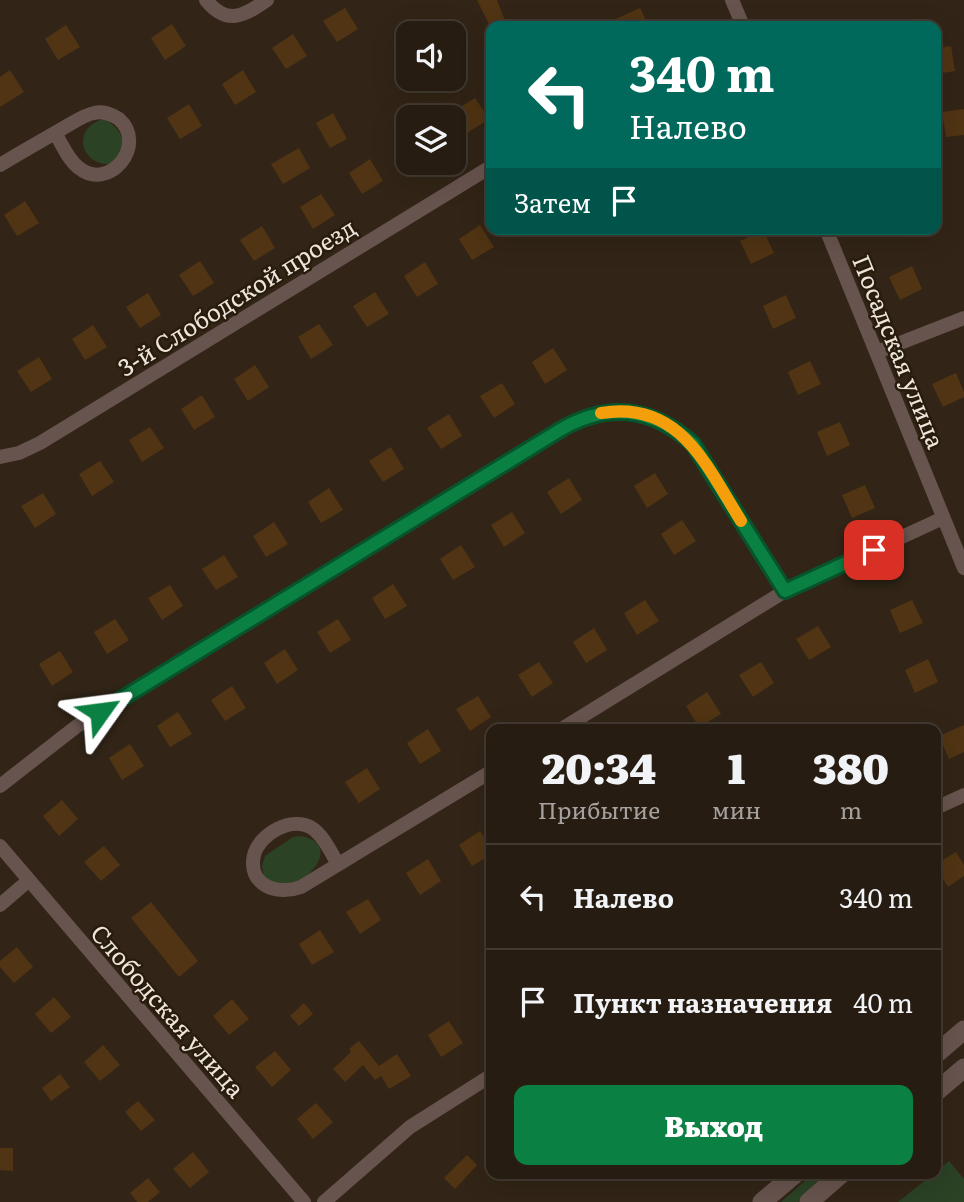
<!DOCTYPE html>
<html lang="ru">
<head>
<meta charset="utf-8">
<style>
  body { margin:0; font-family:Literata,serif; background:#32291f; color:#f1f3f6; height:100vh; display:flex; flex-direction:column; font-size:26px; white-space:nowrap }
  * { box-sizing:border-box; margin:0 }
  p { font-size:23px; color:#a4a19f }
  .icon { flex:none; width:38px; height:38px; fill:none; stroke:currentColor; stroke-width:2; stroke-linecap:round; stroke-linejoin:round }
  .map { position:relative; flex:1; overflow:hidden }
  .drawer { position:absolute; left:486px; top:724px; width:455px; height:455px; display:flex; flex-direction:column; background:#261c11; border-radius:14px; box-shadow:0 7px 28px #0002,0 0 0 2px #423a31 }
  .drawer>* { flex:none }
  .guide { position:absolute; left:486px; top:21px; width:455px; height:214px; border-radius:14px; box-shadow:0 7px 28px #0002,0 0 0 2px #423a31; background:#00695c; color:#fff; overflow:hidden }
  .buttons { position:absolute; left:396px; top:21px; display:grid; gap:14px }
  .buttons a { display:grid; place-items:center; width:70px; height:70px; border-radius:14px; background:#261c11; box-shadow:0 7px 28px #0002,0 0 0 2px #423a31; font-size:35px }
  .pin { position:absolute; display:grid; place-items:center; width:60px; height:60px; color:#fff; margin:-30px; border-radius:14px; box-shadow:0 4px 10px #0006 }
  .me { position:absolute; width:77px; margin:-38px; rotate:59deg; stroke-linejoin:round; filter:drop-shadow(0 0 5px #0008) }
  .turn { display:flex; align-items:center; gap:24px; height:147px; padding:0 28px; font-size:32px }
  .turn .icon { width:91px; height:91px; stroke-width:2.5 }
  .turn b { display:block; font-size:49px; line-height:60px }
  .then { display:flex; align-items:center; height:66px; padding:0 28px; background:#0003; gap:14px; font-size:26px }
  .eta { display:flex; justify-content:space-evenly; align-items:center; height:119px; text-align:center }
  .eta b { font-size:42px; font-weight:800; line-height:49px }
  .cta { display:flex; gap:14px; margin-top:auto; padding:14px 28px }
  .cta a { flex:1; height:80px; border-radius:14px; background:#0b8043; color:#fff; font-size:28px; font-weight:800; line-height:80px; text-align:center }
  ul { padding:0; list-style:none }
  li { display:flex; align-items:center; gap:21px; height:105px; padding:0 28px; border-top:2px solid #423a31 }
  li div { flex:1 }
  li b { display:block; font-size:26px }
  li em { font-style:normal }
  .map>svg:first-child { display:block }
  .green { fill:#2b4225 }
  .building { fill:#503413 }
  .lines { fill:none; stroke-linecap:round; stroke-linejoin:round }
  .minor { stroke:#68544f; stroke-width:14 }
  .tertiary { stroke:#68544f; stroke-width:19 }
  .route-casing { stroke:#07532c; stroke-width:18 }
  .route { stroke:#0b8043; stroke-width:12 }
  .slow { stroke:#f59e0b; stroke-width:12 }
  .labels { text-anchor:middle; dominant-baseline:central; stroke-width:5; stroke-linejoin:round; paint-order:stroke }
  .street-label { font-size:24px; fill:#efe5dc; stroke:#281c0d }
</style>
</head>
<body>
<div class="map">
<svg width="964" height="1202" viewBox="0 0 964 1202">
  <rect width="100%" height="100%" fill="#322517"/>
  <!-- green -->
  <g class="green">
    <path d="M 103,119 C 115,124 120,132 125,144 L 117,163 C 83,171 68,130 103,119 Z"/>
    <path d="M 302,836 C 347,847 299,892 279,885 C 274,884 268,879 264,877 L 262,866 L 265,856 L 293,837 Z"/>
    <path d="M 949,1161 L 964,1179 L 964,1202 L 898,1202 L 933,1174 L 936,1174 L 936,1172 Z"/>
    <path d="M 813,1174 L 831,1174 L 798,1202 L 781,1202 Z"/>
  </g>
  <!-- building -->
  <g class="building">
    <path d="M 477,0 L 497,0 L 507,26 L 490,26 Z"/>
    <path d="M 345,8 L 358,29 L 337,42 L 323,21 Z"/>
    <path d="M 640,8 L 649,26 L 600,26 Z"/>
    <path d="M 172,24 L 186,46 L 165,60 L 151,38 Z"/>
    <path d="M 66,25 L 80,47 L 58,60 L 45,39 Z"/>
    <path d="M 293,34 L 307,56 L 286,69 L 272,48 Z"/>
    <path d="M 951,46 L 955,71 L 936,74 L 936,48 Z"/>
    <path d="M 10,70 L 24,92 L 0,107 L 0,77 Z"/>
    <path d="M 243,70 L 256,92 L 235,105 L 222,84 Z"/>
    <path d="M 475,98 L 489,119 L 467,133 L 454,111 Z"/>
    <path d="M 189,104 L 202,126 L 180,139 L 167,118 Z"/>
    <path d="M 964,109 L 964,135 L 946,137 L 942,112 Z"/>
    <path d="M 333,113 L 347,139 L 330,148 L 316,123 Z"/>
    <path d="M 299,148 L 310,168 L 283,184 L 271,164 Z"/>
    <path d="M 370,159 L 383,181 L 362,194 L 349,173 Z"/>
    <path d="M 321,194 L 335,215 L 313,229 L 300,207 Z"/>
    <path d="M 25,201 L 39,223 L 17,236 L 4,215 Z"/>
    <path d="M 480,225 L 494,247 L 472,260 L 459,239 Z"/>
    <path d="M 262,226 L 275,248 L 254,261 L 240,240 Z"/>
    <path d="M 763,230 L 774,253 L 751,264 L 740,241 Z"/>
    <path d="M 200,261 L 214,283 L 193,296 L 179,275 Z"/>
    <path d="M 425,262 L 438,284 L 417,297 L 404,276 Z"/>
    <path d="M 912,266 L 922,289 L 900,300 L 889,277 Z"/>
    <path d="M 375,292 L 389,314 L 367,327 L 353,306 Z"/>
    <path d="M 148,293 L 161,315 L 140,328 L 126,307 Z"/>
    <path d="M 786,295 L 796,318 L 773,329 L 763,306 Z"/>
    <path d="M 319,324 L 333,345 L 311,359 L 298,337 Z"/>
    <path d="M 93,325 L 107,347 L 85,360 L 72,339 Z"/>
    <path d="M 553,348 L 567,370 L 545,384 L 532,362 Z"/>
    <path d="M 39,357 L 52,379 L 31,392 L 17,371 Z"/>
    <path d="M 810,361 L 821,384 L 798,395 L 788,372 Z"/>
    <path d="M 255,365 L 269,387 L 248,401 L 234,379 Z"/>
    <path d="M 956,373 L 964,392 L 964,397 L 943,407 L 932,384 Z"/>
    <path d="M 502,383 L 515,404 L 494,418 L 480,396 Z"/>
    <path d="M 202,395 L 215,417 L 194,430 L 181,409 Z"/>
    <path d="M 449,414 L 462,436 L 441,449 L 427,428 Z"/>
    <path d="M 840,422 L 850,445 L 827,456 L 817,432 Z"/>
    <path d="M 150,427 L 164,448 L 142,462 L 129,440 Z"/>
    <path d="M 391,447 L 404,469 L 383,482 L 369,461 Z"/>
    <path d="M 100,461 L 114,482 L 92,496 L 79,474 Z"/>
    <path d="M 655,473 L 668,494 L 647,508 L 634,486 Z"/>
    <path d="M 569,478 L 582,500 L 561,514 L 547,492 Z"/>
    <path d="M 865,485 L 875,508 L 852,518 L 842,495 Z"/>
    <path d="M 329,488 L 343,510 L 321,523 L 308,502 Z"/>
    <path d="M 43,493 L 56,514 L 35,528 L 21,506 Z"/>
    <path d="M 512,512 L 525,533 L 504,547 L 491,525 Z"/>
    <path d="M 682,520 L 696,541 L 674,555 L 661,534 Z"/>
    <path d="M 274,522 L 288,544 L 266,557 L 253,536 Z"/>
    <path d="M 461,545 L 475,567 L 453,580 L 440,559 Z"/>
    <path d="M 224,555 L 238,577 L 216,590 L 202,569 Z"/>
    <path d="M 393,584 L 407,606 L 385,619 L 372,598 Z"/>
    <path d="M 170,585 L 183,606 L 162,620 L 148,598 Z"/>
    <path d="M 645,600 L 659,621 L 637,635 L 624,613 Z"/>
    <path d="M 912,600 L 923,623 L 900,633 L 890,610 Z"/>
    <path d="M 115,619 L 129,640 L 107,654 L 94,632 Z"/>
    <path d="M 338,619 L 351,640 L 330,653 L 317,632 Z"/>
    <path d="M 818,626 L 831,647 L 809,660 L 796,639 Z"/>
    <path d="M 594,628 L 607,650 L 586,663 L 573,642 Z"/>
    <path d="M 285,649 L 298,670 L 277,684 L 264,663 Z"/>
    <path d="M 60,651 L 73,672 L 52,686 L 39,664 Z"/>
    <path d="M 928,659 L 938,682 L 915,693 L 905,670 Z"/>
    <path d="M 539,662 L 553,683 L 532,697 L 518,675 Z"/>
    <path d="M 761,662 L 774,683 L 753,697 L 739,675 Z"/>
    <path d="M 232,686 L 246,708 L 225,721 L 211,700 Z"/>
    <path d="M 707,692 L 721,714 L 699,727 L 686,706 Z"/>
    <path d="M 478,696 L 491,717 L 470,731 L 456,709 Z"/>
    <path d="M 178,712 L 192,734 L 170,747 L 157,726 Z"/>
    <path d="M 964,725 L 964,752 L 949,759 L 939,736 Z"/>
    <path d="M 428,729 L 441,751 L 420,764 L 407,743 Z"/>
    <path d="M 130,744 L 144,766 L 122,780 L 109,758 Z"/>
    <path d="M 367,768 L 380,789 L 359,803 L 345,782 Z"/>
    <path d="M 62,800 L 78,819 L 59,836 L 43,816 Z"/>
    <path d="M 480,831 L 492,849 L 492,854 L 472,866 L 459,845 Z"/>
    <path d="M 104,846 L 120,865 L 101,881 L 84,862 Z"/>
    <path d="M 956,852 L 964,865 L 964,876 L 948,887 L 936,868 L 936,864 Z"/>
    <path d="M 428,859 L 441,881 L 420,895 L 406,873 Z"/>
    <path d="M 368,899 L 381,920 L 360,934 L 346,912 Z"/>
    <path d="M 151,902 L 198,961 L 179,977 L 131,918 Z"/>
    <path d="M 320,930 L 334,952 L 312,965 L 299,944 Z"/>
    <path d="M 17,947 L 33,967 L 14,983 L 0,967 L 0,961 Z"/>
    <path d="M 54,997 L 71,1017 L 51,1033 L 35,1014 Z"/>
    <path d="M 232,999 L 249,1019 L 229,1035 L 213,1016 Z"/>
    <path d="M 304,1003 L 313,1014 L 299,1026 L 290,1016 Z"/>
    <path d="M 449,1021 L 463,1043 L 441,1057 L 428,1035 Z"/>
    <path d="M 359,1041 L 379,1066 L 397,1054 L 411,1076 L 389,1089 L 381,1076 L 375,1080 L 363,1065 L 345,1082 L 333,1069 L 351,1052 L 349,1049 Z"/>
    <path d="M 103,1045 L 120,1065 L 100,1081 L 84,1062 Z"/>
    <path d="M 275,1051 L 291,1070 L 272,1087 L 255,1067 Z"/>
    <path d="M 60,1074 L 70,1087 L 51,1101 L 42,1088 Z"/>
    <path d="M 138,1101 L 155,1120 L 141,1131 L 125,1112 Z"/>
    <path d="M 316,1103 L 333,1122 L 313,1139 L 297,1119 Z"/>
    <path d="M 0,1148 L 13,1148 L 13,1171 L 0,1170 Z"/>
    <path d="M 193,1152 L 209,1172 L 190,1188 L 173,1169 Z"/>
    <path d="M 467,1155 L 477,1165 L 455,1189 L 444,1178 Z"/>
    <path d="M 148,1178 L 160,1192 L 148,1202 L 137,1202 L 130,1193 Z"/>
  </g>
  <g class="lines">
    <!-- minor -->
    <g class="minor">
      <path d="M 206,0 C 227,26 244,16 267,0"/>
      <path d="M 732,0 L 743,26"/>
      <path d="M 0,165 C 21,152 43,140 65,127 C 74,122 84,115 94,113 C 102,111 112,114 119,119 C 148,145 109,192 79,168 C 68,160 62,144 55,133"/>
      <path d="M 826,229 L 964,568"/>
      <path d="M 877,352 L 964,318"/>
      <path d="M 0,457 L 19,453 L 40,443 L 492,166"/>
      <path d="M 560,730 L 785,591 L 943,518"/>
      <path d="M 0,786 L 77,726 L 560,430 C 609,402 652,407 693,444 L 785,591"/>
      <path d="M 936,808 L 964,795"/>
      <path d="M 0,846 L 304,1202"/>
      <path d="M 338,864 C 331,853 324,836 312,828 C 292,816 260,833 254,855 C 247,885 277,896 301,887 L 492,771"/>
      <path d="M 0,905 L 28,881"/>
      <path d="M 324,1202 L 410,1127 L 492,1075"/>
    </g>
    <!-- tertiary -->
    <g class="tertiary">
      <path d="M 936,1054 L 964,1030"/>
      <path d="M 936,1092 L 964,1068"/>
      <path d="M 762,1202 L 795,1174"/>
      <path d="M 809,1202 L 841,1174"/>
    </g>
  </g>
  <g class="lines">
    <defs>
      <path id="route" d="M 100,712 L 560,430 C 608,402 652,407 693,444 L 785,591 L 874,550"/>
    </defs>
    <!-- route casing -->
    <use href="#route" class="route-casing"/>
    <!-- route -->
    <use href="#route" class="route"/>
    <!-- slow -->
    <path class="slow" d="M 601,413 C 680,400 706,465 741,521"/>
  </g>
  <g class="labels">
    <!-- street labels -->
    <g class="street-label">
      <text transform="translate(236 296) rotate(-32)">3-й Слободской проезд</text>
      <text transform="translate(900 351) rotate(68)">Посадская улица</text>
      <text transform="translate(169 1010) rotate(49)">Слободская улица</text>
    </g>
  </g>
</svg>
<div class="buttons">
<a><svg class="icon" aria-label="sound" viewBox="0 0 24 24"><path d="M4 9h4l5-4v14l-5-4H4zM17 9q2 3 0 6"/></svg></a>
<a><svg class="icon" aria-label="layers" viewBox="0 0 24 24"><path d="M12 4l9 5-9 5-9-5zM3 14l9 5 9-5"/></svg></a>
</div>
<div class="pin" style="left:874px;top:550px;background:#d93025"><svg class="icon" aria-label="arrive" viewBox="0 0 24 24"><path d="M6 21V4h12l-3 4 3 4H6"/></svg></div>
<svg class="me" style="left:100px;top:712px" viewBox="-20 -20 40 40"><path d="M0-17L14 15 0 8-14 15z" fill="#0b8043" stroke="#fff" stroke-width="4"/></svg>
<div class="guide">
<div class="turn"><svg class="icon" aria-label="left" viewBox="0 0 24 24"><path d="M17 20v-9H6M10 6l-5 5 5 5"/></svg><div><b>340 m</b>Налево</div></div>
<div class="then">Затем<svg class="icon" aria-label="arrive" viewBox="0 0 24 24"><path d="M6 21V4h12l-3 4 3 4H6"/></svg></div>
</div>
<section class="drawer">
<div class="eta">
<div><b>20:34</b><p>Прибытие</p></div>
<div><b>1</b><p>мин</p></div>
<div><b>380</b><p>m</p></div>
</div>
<ul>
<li><svg class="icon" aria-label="left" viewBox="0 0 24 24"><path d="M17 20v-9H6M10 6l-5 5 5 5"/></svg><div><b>Налево</b></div><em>340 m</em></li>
<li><svg class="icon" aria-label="arrive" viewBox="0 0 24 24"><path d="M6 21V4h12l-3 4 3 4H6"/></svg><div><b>Пункт назначения</b></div><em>40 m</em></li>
</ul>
<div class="cta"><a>Выход</a></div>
</section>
</div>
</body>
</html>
